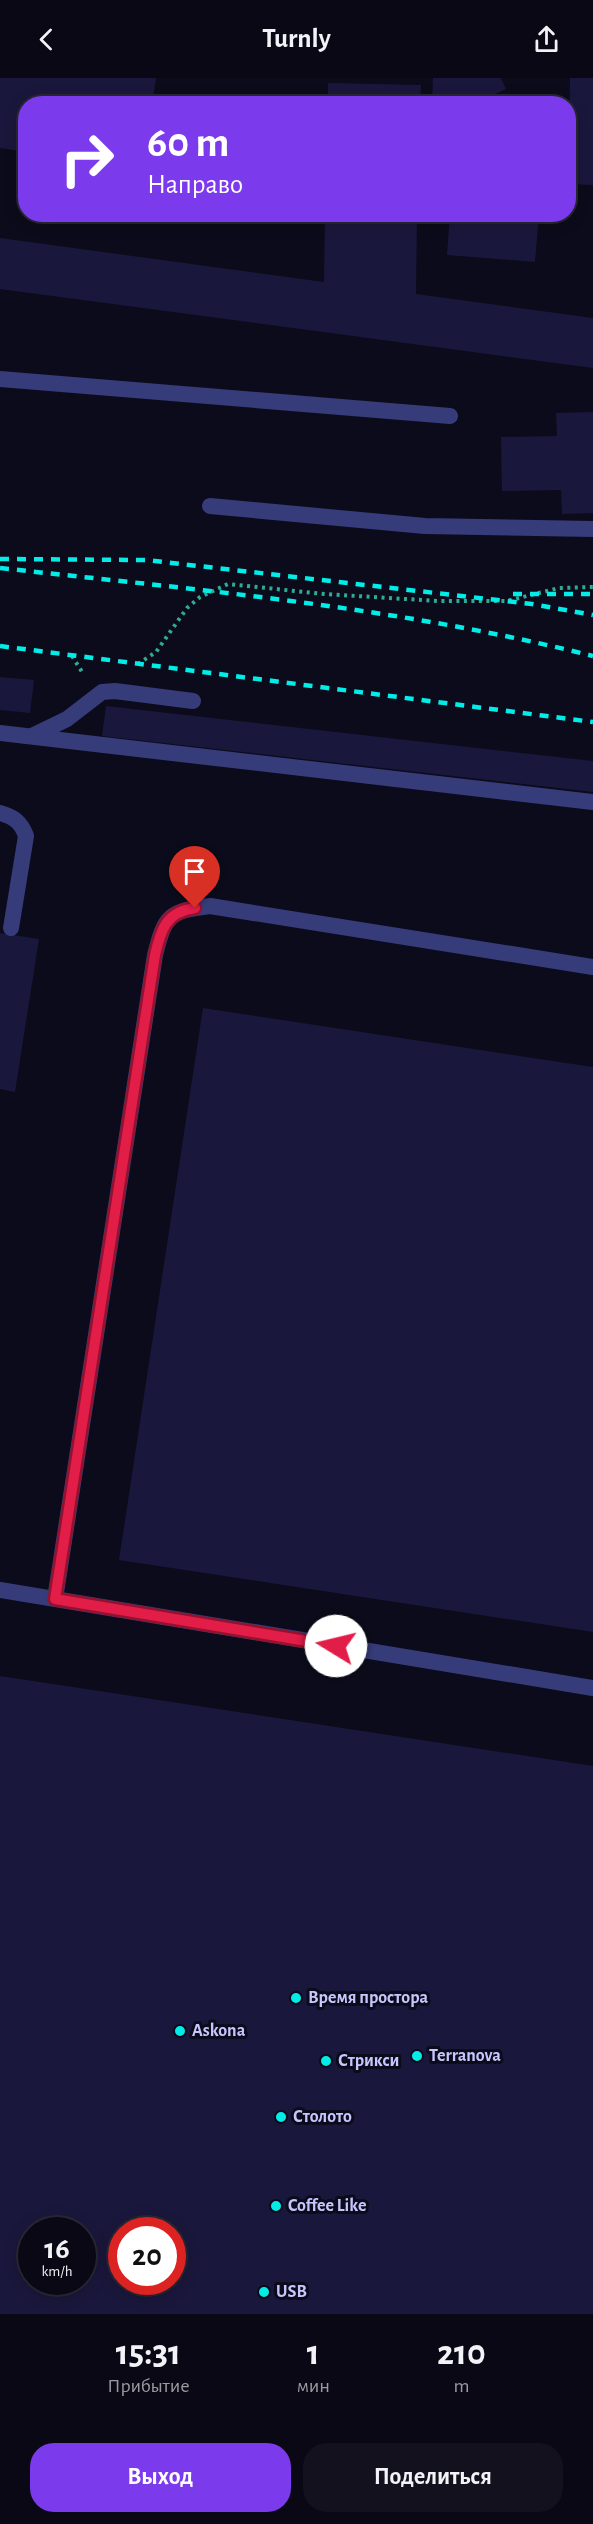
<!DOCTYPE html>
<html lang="ru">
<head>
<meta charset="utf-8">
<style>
  body { margin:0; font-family:"Alegreya Sans",sans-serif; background:#12111d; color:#f1f3f6; height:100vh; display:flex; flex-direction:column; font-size:22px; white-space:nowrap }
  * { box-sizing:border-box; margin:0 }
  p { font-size:20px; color:#999aa0 }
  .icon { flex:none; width:33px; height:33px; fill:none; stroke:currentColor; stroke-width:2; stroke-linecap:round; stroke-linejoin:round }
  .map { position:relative; height:2236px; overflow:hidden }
  .sheet { display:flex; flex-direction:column; background:#090814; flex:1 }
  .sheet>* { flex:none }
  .hud { position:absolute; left:18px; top:18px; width:558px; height:126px; border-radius:24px; box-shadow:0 3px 15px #0003,0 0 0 2px #292934; background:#7c3aed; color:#fff; overflow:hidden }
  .speed { position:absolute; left:18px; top:2139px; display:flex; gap:12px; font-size:30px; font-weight:700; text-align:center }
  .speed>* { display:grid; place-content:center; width:78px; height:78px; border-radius:50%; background:#090814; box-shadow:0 3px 15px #0003,0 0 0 2px #292934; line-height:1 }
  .speed small { font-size:15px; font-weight:400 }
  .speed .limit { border:9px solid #d22; background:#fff; color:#111 }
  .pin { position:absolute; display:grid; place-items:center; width:51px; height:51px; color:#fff; margin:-62px -26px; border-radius:50% 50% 50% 0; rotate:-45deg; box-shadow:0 0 6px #0007 }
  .pin .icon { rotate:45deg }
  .me { position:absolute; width:66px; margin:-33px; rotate:279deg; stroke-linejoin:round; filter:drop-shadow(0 0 4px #0008) }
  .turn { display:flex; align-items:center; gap:21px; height:126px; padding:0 30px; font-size:27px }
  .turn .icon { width:78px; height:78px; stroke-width:2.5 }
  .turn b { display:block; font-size:42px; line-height:51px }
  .eta { display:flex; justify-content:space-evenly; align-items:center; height:102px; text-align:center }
  .eta b { font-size:36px; font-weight:700; line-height:42px }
  .action { display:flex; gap:12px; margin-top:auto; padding:12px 30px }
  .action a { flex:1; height:69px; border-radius:24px; background:#7c3aed; color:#fff; font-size:24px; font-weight:700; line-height:69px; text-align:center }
  .action a+a { background:#12111d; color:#f1f3f6 }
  header { display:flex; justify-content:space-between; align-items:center; height:78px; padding:0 30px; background:#090814; font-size:27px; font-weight:700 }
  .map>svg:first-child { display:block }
  .building { fill:#1a173c; fill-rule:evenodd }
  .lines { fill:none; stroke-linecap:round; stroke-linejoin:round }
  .path { stroke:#2dab94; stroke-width:4; stroke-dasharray:3 4.5; stroke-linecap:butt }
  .lane { stroke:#363c7a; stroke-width:16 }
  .rail { stroke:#02ede8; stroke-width:4.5; stroke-dasharray:9 8; stroke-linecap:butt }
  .route-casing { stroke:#92132f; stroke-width:15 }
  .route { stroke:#e11d48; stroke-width:10 }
  .poi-dot { fill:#02ede8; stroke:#0c0b1b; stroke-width:2 }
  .labels { text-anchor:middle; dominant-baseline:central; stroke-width:6; stroke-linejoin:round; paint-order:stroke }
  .poi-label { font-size:18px; font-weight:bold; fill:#c6c6fe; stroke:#0c0b1b; text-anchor:start }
</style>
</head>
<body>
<header><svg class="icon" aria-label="back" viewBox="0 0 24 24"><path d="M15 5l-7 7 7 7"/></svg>Turnly<svg class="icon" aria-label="share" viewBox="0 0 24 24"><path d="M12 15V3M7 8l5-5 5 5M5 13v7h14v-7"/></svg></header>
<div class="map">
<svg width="593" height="2236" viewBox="0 0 593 2236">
  <rect width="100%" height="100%" fill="#0c0b1b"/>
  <!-- building -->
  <g class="building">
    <path d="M 0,0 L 156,0 L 152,26 L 26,26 L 26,74 L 0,70 Z"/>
    <path d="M 433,0 L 501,0 L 506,11 L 474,26 L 432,26 Z"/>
    <path d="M 570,0 L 593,0 L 593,107 L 568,106 Z"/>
    <path d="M 328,5 L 421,7 L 420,26 L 328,26 Z"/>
    <path d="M 325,136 L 417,136 L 416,216 L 593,240 L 593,290 L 0,211 L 0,160 L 324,204 Z"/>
    <path d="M 450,136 L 539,136 L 535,184 L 447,177 Z"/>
    <path d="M 593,334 L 593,435 L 562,436 L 561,412 L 502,413 L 501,359 L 557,358 L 556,335 Z"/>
    <path d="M 0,599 L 34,602 L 30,635 L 0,632 Z"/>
    <path d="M 106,628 L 593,683 L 593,714 L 102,658 Z"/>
    <path d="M 0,855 L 39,861 L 15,1014 L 0,1011 Z"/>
    <path d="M 203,930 L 593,989 L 593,1554 L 119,1482 Z"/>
    <path d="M 0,1598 L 593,1688 L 593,2236 L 0,2236 ZM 32,2152 L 82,2152 L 82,2204 L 32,2204 ZM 122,2152 L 172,2152 L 172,2204 L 122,2204 Z"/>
  </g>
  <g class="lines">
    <!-- path -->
    <g class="path">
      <path d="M 72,578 L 84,597"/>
      <path d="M 138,586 L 156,574 L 187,530 L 200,519 L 228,506 L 324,516 L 438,523 L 507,523 L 559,510 L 593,509"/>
    </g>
    <!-- lane -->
    <g class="lane">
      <path d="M 0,301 L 450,338"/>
      <path d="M 210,428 L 425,448 L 593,451"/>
      <path d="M 0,655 L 593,724"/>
      <path d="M 32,658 L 67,641 L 102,614 L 115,613 L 193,623"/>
      <path d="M 0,735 C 14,739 21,744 26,758 L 11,850"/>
      <path d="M 0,1512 L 593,1610"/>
      <path d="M 55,1521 L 155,877 C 165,837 169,833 210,828 L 593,889"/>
    </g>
    <!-- rail -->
    <g class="rail">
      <path d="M 0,481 L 146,482 L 532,526 L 593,537"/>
      <path d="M 0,490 C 199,512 398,529 593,578"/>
      <path d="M 513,516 L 593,516"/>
      <path d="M 0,568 L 593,644"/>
    </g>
  </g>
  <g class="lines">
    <defs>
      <path id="route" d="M 195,830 C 166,834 161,851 155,877 L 55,1521 L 336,1568"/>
    </defs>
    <!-- route casing -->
    <use href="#route" class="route-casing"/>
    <!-- route -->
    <use href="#route" class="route"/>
  </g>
  <!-- markers -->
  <g class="poi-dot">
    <circle cx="296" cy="1920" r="6"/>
    <circle cx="180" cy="1953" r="6"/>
    <circle cx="417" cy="1978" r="6"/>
    <circle cx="326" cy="1983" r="6"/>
    <circle cx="281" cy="2039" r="6"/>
    <circle cx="276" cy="2128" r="6"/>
    <circle cx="264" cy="2214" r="6"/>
  </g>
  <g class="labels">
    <!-- poi labels -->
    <g class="poi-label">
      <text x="308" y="1920">Время простора</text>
      <text x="192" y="1953">Askona</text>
      <text x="429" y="1978">Terranova</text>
      <text x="338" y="1983">Стрикси</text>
      <text x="293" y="2039">Столото</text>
      <text x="288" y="2128">Coffee Like</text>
      <text x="276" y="2214">USB</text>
    </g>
  </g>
</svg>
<div class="speed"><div>16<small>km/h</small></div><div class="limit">20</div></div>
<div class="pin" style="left:195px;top:830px;background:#d93025"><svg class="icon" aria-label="arrive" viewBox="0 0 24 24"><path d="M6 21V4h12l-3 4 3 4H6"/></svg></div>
<svg class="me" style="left:336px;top:1568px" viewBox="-20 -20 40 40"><circle r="19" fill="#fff"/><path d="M0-13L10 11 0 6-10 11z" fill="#e11d48"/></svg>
<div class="hud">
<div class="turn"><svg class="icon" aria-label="right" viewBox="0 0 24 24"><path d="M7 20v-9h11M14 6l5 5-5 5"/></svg><div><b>60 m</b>Направо</div></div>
</div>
</div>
<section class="sheet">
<div class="eta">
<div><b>15:31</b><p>Прибытие</p></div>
<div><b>1</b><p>мин</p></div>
<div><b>210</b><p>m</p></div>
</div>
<div class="action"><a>Выход</a><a>Поделиться</a></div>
</section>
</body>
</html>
